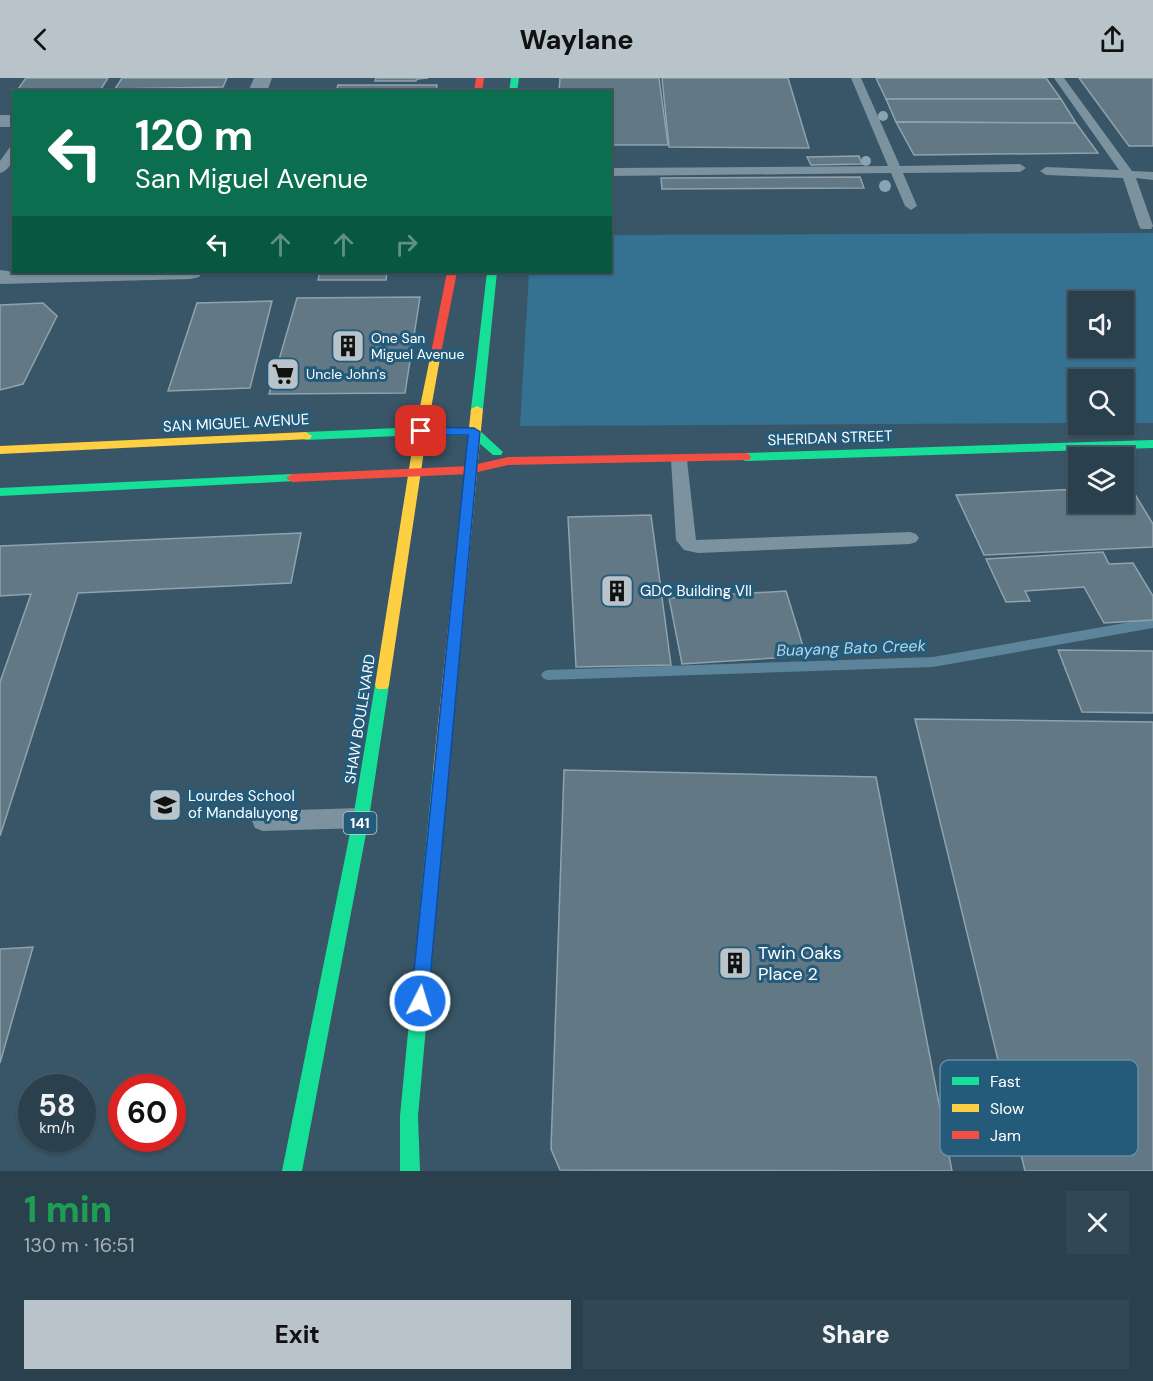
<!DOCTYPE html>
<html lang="en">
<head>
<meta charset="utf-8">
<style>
  body { margin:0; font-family:"DM Sans",sans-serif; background:#324754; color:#f1f3f6; height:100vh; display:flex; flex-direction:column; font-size:22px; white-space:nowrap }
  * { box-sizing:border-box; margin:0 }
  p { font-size:20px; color:#a5afb6 }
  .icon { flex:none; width:33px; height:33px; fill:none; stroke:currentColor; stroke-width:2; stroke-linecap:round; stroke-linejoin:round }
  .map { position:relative; height:1093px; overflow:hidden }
  .panel { display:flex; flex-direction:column; background:#2a404d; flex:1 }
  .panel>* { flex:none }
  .hud { position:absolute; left:12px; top:12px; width:600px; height:183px; border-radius:0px; box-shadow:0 2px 4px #0004,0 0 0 2px #465965; background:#0b6e4f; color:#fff; overflow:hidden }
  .controls { position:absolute; left:1068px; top:213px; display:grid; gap:12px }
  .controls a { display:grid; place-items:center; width:66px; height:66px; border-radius:0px; background:#2a404d; box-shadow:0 2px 4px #0004,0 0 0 2px #465965; font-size:30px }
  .speed { position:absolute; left:18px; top:996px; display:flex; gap:12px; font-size:30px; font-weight:700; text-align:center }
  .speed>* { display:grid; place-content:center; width:78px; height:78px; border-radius:50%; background:#2a404d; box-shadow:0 2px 4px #0004,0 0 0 2px #465965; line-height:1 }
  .speed small { font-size:15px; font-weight:400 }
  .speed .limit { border:9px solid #d22; background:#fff; color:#111 }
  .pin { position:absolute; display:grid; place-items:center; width:51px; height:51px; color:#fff; margin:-26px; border-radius:12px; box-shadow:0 3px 9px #0006 }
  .me { position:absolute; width:66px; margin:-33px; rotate:5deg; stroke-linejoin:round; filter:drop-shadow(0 0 4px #0008) }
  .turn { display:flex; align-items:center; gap:21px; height:126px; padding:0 24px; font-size:27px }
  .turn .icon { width:78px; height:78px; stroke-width:2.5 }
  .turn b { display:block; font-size:42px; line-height:51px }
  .lanes { display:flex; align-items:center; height:57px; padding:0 24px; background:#0003; justify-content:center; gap:30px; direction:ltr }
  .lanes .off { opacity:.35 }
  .round { display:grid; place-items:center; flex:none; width:63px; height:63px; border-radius:0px; background:#324754 }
  .summary { display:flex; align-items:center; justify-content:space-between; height:102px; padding:0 24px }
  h1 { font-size:36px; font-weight:800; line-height:45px; color:#1e9e55 }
  .cta { display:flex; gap:12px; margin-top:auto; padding:12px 24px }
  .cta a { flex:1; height:69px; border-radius:0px; background:#b9c4ca; color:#111; font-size:24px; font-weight:800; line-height:69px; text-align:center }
  .cta a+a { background:#324754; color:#f1f3f6 }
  header { display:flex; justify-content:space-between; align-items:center; height:78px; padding:0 24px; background:#b9c4ca; color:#111; font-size:27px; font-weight:800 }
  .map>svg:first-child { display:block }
  .green { fill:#357191; fill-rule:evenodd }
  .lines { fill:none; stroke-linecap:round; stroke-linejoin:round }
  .stream { fill:#5c849b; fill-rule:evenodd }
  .building { fill:#627985; stroke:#90a2ad; stroke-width:1.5 }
  .lane { fill:#7c929e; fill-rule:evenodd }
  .street { fill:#7c929e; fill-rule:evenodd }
  .fast { fill:#16e098; fill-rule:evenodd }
  .slow { fill:#ffcf43; fill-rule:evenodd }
  .jam { fill:#f24e42; fill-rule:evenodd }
  .tree { fill:#88a5b5 }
  .route { fill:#1a73e8; stroke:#114b97; stroke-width:1.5 }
  .labels { text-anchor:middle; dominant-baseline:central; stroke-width:6; stroke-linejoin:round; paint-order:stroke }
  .far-poi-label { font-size:14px; fill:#fff; stroke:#245b7b; text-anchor:start }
  .shield { fill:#245b7b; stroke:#bdced7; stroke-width:1.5 }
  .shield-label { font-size:14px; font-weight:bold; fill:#fff }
  .street-label { font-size:15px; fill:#fff; stroke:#245b7b }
  .poi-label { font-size:15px; fill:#fff; stroke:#245b7b; text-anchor:start }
  .water-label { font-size:16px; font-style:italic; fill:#b2d9ed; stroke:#245b7b }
  .near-poi-label { font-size:18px; fill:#fff; stroke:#245b7b; text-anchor:start }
  .key { fill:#245b7b; stroke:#668ca3; stroke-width:1.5 }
  .key-label { font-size:16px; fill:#fff }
</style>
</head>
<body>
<header><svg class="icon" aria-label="back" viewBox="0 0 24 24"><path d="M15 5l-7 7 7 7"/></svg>Waylane<svg class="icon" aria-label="share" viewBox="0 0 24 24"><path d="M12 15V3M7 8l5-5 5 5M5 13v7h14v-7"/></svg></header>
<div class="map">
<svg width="1153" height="1093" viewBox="0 0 1153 1093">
  <rect width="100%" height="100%" fill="#385667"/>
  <!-- green -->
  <path class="green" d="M 611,111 L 614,157 L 1153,155 L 1153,345 L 1124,345 L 1124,302 L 1078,302 L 1078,345 L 520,348 L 529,194 L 610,194 ZM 1078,224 L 1124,224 L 1124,268 L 1078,268 Z"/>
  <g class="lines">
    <!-- stream -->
    <path class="stream" d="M 1153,540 L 1153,550 L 933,589 L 547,602 L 543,600 L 541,597 L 543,594 L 547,592 L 933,579 Z"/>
  </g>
  <!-- building -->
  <g class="building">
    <path d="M 26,0 L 108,0 L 99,14 L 16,14 Z"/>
    <path d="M 122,0 L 227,0 L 223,9 L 115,11 Z"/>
    <path d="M 376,0 L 428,0 L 417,1 L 416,3 L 375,3 Z"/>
    <path d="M 560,0 L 659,0 L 668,67 L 610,67 L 610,14 L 559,14 Z"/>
    <path d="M 662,0 L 788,0 L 809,70 L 669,69 Z"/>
    <path d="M 876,0 L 1046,0 L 1061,21 L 886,21 Z"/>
    <path d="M 1079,0 L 1153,0 L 1153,68 L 1129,68 Z"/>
    <path d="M 338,7 L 437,7 L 436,14 L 336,14 Z"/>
    <path d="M 886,21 L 1061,21 L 1076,45 L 896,44 Z"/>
    <path d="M 896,44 L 1076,45 L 1098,75 L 914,77 Z"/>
    <path d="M 859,78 L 862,86 L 811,87 L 807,79 Z"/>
    <path d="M 860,99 L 864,110 L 662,111 L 661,100 Z"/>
    <path d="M 320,194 L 387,194 L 386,202 L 318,202 Z"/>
    <path d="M 420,219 L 405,315 L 269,316 L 297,220 Z"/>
    <path d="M 272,223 L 250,310 L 168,313 L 197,225 Z"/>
    <path d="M 43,225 L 57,238 L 23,306 L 0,312 L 0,227 Z"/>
    <path d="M 1130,408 L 1153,446 L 1153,469 L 984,477 L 956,417 L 1078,411 L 1078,424 L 1124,424 L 1124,409 Z"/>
    <path d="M 651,437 L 671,587 L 576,589 L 568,439 Z"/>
    <path d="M 301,455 L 291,505 L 78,515 L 0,758 L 0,604 L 31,516 L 0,518 L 0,468 Z"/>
    <path d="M 1103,474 L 1109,486 L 1133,485 L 1153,518 L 1153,542 L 1104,545 L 1084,509 L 1025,513 L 1030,523 L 1006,524 L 986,481 Z"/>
    <path d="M 786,513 L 806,578 L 682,586 L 669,520 Z"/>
    <path d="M 1058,572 L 1153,573 L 1153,635 L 1082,634 Z"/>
    <path d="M 915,641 L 1153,644 L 1153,1093 L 1025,1093 Z"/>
    <path d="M 564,692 L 876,699 L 952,1093 L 560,1092 L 551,1071 Z"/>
    <path d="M 33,869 L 0,985 L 0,871 Z"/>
  </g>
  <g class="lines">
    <!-- lane -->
    <g class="lane">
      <path d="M 851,0 L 861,0 L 900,88 L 1020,86 L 1026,90 L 1020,94 L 903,95 L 917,128 L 911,132 L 905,128 L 891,95 L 610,98 L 610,90 L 888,88 Z"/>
      <path d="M 1054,0 L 1064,0 L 1132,93 L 1153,94 L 1153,102 L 1136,100 L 1153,148 L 1151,151 L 1141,151 L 1139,148 L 1123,100 L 1046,97 L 1040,93 L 1046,89 L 1119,92 Z"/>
      <path d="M 10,69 L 14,69 C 14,79 12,91 0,95 L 0,83 Z"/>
      <path d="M 679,376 L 687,382 L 696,462 L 910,454 L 916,456 L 919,460 L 916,464 L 910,466 L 698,475 L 684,472 L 676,462 L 671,382 Z"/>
      <path d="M 361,730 L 369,733 L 372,740 L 369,747 L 361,750 L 263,753 L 255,750 L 252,743 L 255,736 L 263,733 Z"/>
    </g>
    <!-- street -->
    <g class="street">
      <path d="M 254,0 L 272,0 L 267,14 L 248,14 Z"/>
      <rect x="0" y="37" width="14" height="12"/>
      <path d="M 0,192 L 14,194 L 203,194 L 199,199 L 191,201 L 0,206 Z"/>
    </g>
    <!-- fast -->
    <g class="fast">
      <path d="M 511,0 L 519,0 L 517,14 L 509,14 Z"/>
      <path d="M 487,194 L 497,194 L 483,331 L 477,334 L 471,331 Z"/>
      <path d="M 421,349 L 478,351 L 503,374 L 501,377 L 493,377 L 471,358 L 421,357 L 306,362 L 300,358 L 306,354 Z"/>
      <path d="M 1153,362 L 1153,370 L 745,383 L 739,379 L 745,375 Z"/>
      <path d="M 292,396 L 296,397 L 298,400 L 296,403 L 0,418 L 0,410 Z"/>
      <path d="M 382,601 L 387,603 L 389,607 L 369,740 L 302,1093 L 282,1093 L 353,740 L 375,607 L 377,603 Z"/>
      <path d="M 441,687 L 446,688 L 449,693 L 418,1038 L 420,1093 L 400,1093 L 400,1038 L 433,693 L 436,688 Z"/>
    </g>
    <!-- slow -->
    <g class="slow">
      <path d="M 436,272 L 441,275 L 427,353 L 389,607 L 387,611 L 377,611 L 375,607 L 415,353 L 431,275 Z"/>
      <path d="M 477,328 L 483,331 L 449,693 L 446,698 L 441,699 L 436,698 L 433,693 L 471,331 Z"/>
      <path d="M 306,354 L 312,358 L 310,361 L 0,376 L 0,368 Z"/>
    </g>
    <!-- jam -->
    <g class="jam">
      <path d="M 476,0 L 484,0 L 482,14 L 474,14 Z"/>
      <path d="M 447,194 L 457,194 L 441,275 L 436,278 L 431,275 Z"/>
      <path d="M 745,375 L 749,376 L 751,379 L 749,382 L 508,387 L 469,396 L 292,404 L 286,400 L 292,396 L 469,388 L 508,379 Z"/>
    </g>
  </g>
  <!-- trees -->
  <g class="tree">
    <circle cx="883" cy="38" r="5"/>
    <circle cx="866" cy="83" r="5"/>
    <circle cx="885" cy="108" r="6"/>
  </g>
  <!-- route -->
  <path class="route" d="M 474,350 L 480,354 L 428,923 L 426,929 L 420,932 L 413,929 L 411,923 L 468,357 L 421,357 L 415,353 L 421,349 Z"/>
  <!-- icons -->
  <defs>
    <symbol id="building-square" viewBox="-11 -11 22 22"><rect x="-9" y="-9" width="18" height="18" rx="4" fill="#b9c4ca" stroke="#245b7b"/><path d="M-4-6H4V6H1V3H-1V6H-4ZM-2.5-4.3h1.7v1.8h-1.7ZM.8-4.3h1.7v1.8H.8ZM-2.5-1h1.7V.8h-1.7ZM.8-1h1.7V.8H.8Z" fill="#111"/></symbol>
    <symbol id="supermarket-square" viewBox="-11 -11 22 22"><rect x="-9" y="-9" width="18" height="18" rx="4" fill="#b9c4ca" stroke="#245b7b"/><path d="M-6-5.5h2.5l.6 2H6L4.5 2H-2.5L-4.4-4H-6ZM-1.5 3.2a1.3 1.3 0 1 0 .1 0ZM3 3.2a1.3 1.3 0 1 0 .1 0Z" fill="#111"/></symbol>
    <symbol id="school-square" viewBox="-11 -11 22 22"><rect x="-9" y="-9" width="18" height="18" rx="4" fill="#b9c4ca" stroke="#245b7b"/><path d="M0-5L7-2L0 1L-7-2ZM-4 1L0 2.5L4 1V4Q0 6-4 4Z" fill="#111"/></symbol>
  </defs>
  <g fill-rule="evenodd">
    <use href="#building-square" x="329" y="249" width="38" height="38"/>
    <use href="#supermarket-square" x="264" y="277" width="38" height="38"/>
    <use href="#building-square" x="598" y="494" width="38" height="38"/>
    <use href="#school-square" x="146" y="708" width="38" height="38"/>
    <use href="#building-square" x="716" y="866" width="38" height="38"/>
  </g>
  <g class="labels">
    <!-- far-poi labels -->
    <g class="far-poi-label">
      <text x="371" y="260">One San<tspan x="371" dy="16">Miguel Avenue</tspan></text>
      <text x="306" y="296">Uncle John's</text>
    </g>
    <!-- shield labels -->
    <rect class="shield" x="343.5" y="734" width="33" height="22" rx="4.5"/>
    <g class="shield-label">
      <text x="360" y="745">141</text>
    </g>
    <!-- street labels -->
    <g class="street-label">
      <text transform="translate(236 345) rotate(-3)">SAN MIGUEL AVENUE</text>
      <text transform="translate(830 360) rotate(-2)">SHERIDAN STREET</text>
      <text transform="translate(360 641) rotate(-81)">SHAW BOULEVARD</text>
    </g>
    <!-- poi labels -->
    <g class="poi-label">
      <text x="640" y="513">GDC Building VII</text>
      <text x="188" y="718">Lourdes School<tspan x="188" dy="17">of Mandaluyong</tspan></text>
    </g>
    <!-- water labels -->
    <g class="water-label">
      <text transform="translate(851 570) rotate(-2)">Buayang Bato Creek</text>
    </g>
    <!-- near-poi labels -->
    <g class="near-poi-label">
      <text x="758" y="875">Twin Oaks<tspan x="758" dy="21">Place 2</tspan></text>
    </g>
  </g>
  <!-- legend -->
  <rect x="940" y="982" width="198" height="96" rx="9" class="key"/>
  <rect x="952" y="999" width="27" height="8" fill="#16e098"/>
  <rect x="952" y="1026" width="27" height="8" fill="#ffcf43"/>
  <rect x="952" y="1053" width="27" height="8" fill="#f24e42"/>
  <g class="key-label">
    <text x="990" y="1009">Fast</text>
    <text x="990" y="1036">Slow</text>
    <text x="990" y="1063">Jam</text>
  </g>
</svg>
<div class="controls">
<a><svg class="icon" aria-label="sound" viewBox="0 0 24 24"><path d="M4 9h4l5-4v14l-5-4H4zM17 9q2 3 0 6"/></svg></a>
<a><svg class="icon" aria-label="search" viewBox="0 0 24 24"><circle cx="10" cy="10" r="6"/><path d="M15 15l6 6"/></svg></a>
<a><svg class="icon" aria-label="layers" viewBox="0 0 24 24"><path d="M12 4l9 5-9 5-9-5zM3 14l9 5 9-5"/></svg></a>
</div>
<div class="speed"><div>58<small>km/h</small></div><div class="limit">60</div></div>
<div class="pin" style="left:421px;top:353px;background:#d93025"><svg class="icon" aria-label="arrive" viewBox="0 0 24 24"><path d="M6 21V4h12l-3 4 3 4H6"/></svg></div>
<svg class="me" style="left:420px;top:923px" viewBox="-20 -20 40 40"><circle r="17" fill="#1a73e8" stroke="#fff" stroke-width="3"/><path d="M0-11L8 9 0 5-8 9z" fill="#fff"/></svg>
<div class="hud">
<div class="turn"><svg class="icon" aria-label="left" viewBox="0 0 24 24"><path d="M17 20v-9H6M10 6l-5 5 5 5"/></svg><div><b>120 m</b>San Miguel Avenue</div></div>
<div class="lanes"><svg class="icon" aria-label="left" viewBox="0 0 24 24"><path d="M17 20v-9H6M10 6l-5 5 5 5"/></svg><svg class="icon off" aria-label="ahead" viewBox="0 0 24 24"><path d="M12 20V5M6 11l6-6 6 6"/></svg><svg class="icon off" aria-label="ahead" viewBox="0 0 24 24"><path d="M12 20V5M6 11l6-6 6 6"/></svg><svg class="icon off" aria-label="right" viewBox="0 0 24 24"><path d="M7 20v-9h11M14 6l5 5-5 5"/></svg></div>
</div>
</div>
<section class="panel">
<div class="summary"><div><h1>1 min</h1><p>130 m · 16:51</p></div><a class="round"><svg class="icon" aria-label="close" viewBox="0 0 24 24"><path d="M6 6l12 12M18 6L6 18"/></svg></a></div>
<div class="cta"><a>Exit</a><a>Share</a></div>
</section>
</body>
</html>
